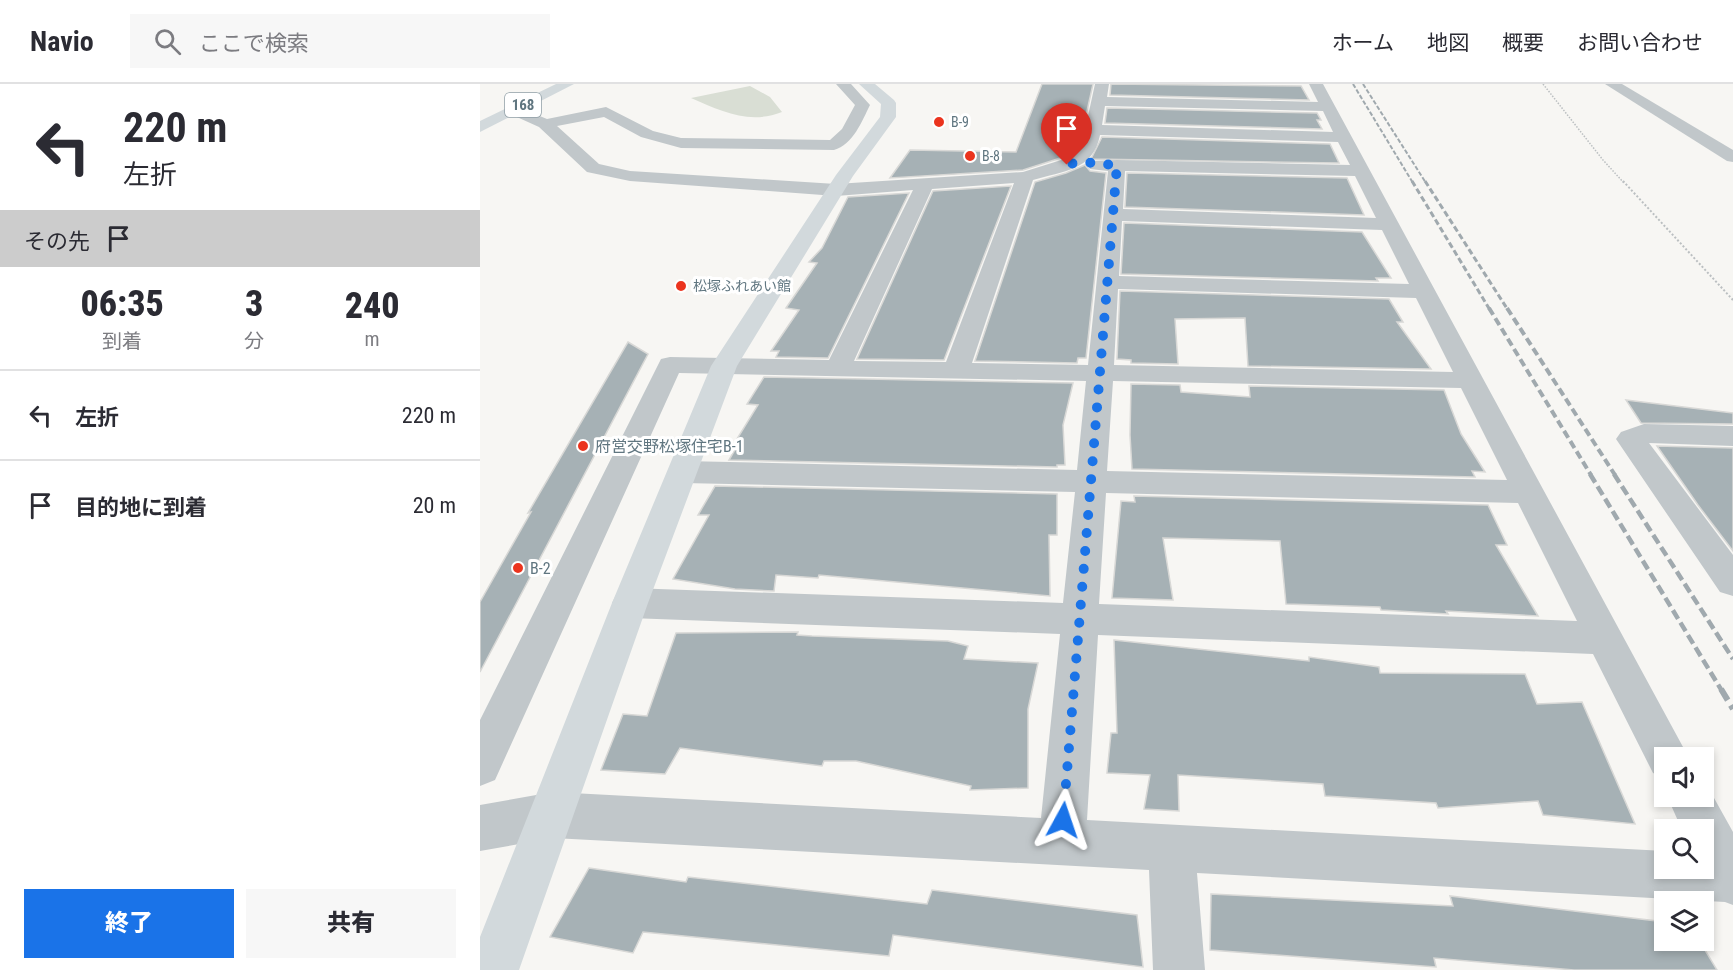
<!DOCTYPE html>
<html lang="ja">
<head>
<meta charset="utf-8">
<style>
  body { margin:0; font-family:"Roboto Condensed","Noto Sans JP",sans-serif; background:#f7f7f7; color:#2b2b33; height:100vh; display:flex; flex-direction:column; font-size:22px; white-space:nowrap }
  * { box-sizing:border-box; margin:0 }
  p { font-size:20px; color:#7c7c81 }
  .icon { flex:none; width:33px; height:33px; fill:none; stroke:currentColor; stroke-width:2; stroke-linecap:round; stroke-linejoin:round }
  .map { position:relative; flex:1; overflow:hidden }
  .details { display:flex; flex-direction:column; background:#fff; width:480px }
  .details>* { flex:none }
  .hud { background:#fff; color:#2b2b33; overflow:hidden }
  .tools { position:absolute; left:1174px; top:663px; display:grid; gap:12px }
  .tools a { display:grid; place-items:center; width:60px; height:60px; border-radius:0px; background:#fff; box-shadow:0 3px 9px #0003; font-size:30px }
  .pin { position:absolute; display:grid; place-items:center; width:51px; height:51px; color:#fff; margin:-62px -26px; border-radius:50% 50% 50% 0; rotate:-45deg; box-shadow:0 0 6px #0007 }
  .pin .icon { rotate:45deg }
  .me { position:absolute; width:66px; margin:-33px; rotate:5deg; stroke-linejoin:round; filter:drop-shadow(0 0 4px #0008) }
  .turn { display:flex; align-items:center; gap:21px; height:126px; padding:0 24px; font-size:27px }
  .turn .icon { width:78px; height:78px; stroke-width:2.5 }
  .turn b { display:block; font-size:42px; line-height:51px }
  .then { display:flex; align-items:center; height:57px; padding:0 24px; background:#0003; gap:12px; font-size:22px }
  .eta { display:flex; justify-content:space-evenly; align-items:center; height:102px; text-align:center }
  .eta b { font-size:36px; font-weight:800; line-height:42px }
  .action { display:flex; gap:12px; margin-top:auto; padding:12px 24px }
  .action a { flex:1; height:69px; border-radius:0px; background:#1a73e8; color:#fff; font-size:24px; font-weight:800; line-height:69px; text-align:center }
  .action a+a { background:#f7f7f7; color:#2b2b33 }
  ul { padding:0; list-style:none }
  li { display:flex; align-items:center; gap:18px; height:90px; padding:0 24px; border-top:2px solid #e1e1e2 }
  li div { flex:1 }
  li b { display:block; font-size:22px }
  li em { font-style:normal }
  header { display:flex; align-items:center; gap:36px; box-sizing:border-box; height:84px; padding:0 30px; background:#fff; border-bottom:2px solid #e1e1e2 }
  header strong { font-size:28px }
  nav { display:flex; gap:33px; margin-inline-start:auto; font-size:21px }
  .search { width:420px; height:54px; background:#f7f7f7; display:flex; align-items:center; gap:15px; box-sizing:border-box; padding:0 21px; border-radius:0px; color:#7c7c81; font-size:22px }
  main { display:flex; flex:1; min-height:0 }
  .map>svg:first-child { display:block }
  .green { fill:#d9ded4 }
  .building { fill:#a6b1b5; stroke:#d8d8d6; stroke-width:1.5 }
  .lines { fill:none; stroke-linecap:round; stroke-linejoin:round }
  .path-far1 { stroke:#bbbfc1; stroke-width:1.5; stroke-dasharray:1.5 1.5; stroke-linecap:butt }
  .path { stroke:#bbbfc1; stroke-width:2; stroke-dasharray:2 2; stroke-linecap:butt }
  .street { fill:#c1c7ca; fill-rule:evenodd }
  .secondary { fill:#d2d9dc; fill-rule:evenodd }
  .highway { fill:#d2d9dc; fill-rule:evenodd }
  .rail-far4 { stroke:#a0a9ae; stroke-width:2; stroke-dasharray:4.5 2; stroke-linecap:butt }
  .rail-far3 { stroke:#a0a9ae; stroke-width:3; stroke-dasharray:6 3; stroke-linecap:butt }
  .rail-far2 { stroke:#a0a9ae; stroke-width:4; stroke-dasharray:8 4; stroke-linecap:butt }
  .rail-far1 { stroke:#a0a9ae; stroke-width:4.5; stroke-dasharray:10 4.5; stroke-linecap:butt }
  .rail { stroke:#a0a9ae; stroke-width:6; stroke-dasharray:13 6; stroke-linecap:butt }
  .route { stroke:#1a73e8; stroke-width:10; stroke-dasharray:0 18 }
  .poi-dot { fill:#eb341e; stroke:#fff; stroke-width:2 }
  .labels { text-anchor:middle; dominant-baseline:central; stroke-width:6; stroke-linejoin:round; paint-order:stroke }
  .far-poi-label { font-size:14px; fill:#607680; stroke:#fff; text-anchor:start }
  .shield { fill:#fff; stroke:#909fa6; stroke-width:1.5 }
  .shield-label { font-size:15px; font-weight:bold; fill:#607680 }
  .poi-label { font-size:16px; fill:#607680; stroke:#fff; text-anchor:start }
</style>
</head>
<body>
<header>
<strong>Navio</strong>
<div class="search"><svg class="icon" aria-label="search" viewBox="0 0 24 24"><circle cx="10" cy="10" r="6"/><path d="M15 15l6 6"/></svg>ここで検索</div>
<nav><a>ホーム</a><a>地図</a><a>概要</a><a>お問い合わせ</a></nav>
</header>
<main>
<section class="details">
<div class="hud">
<div class="turn"><svg class="icon" aria-label="left" viewBox="0 0 24 24"><path d="M17 20v-9H6M10 6l-5 5 5 5"/></svg><div><b>220 m</b>左折</div></div>
<div class="then">その先<svg class="icon" aria-label="arrive" viewBox="0 0 24 24"><path d="M6 21V4h12l-3 4 3 4H6"/></svg></div>
</div>
<div class="eta">
<div><b>06:35</b><p>到着</p></div>
<div><b>3</b><p>分</p></div>
<div><b>240</b><p>m</p></div>
</div>
<ul>
<li><svg class="icon" aria-label="left" viewBox="0 0 24 24"><path d="M17 20v-9H6M10 6l-5 5 5 5"/></svg><div><b>左折</b></div><em>220 m</em></li>
<li><svg class="icon" aria-label="arrive" viewBox="0 0 24 24"><path d="M6 21V4h12l-3 4 3 4H6"/></svg><div><b>目的地に到着</b></div><em>20 m</em></li>
</ul>
<div class="action"><a>終了</a><a>共有</a></div>
</section>
<div class="map">
<svg width="1253" height="886" viewBox="0 0 1253 886">
  <rect width="100%" height="100%" fill="#f7f6f3"/>
  <!-- green -->
  <path class="green" d="M 270,2 L 290,13 L 302,28 C 269,41 241,27 211,14 Z"/>
  <!-- building -->
  <g class="building">
    <path d="M 562,0 L 613,0 L 599,63 L 593,70 L 543,86 L 410,94 L 430,66 L 536,68 Z"/>
    <path d="M 631,0 L 821,2 L 829,16 L 630,11 Z"/>
    <path d="M 627,24 L 837,29 L 841,36 L 837,36 L 842,45 L 625,39 Z"/>
    <path d="M 622,53 L 850,60 L 859,79 L 611,75 Z"/>
    <path d="M 605,81 L 610,87 L 626,89 L 606,274 L 598,274 L 597,279 L 495,277 L 555,98 L 586,89 Z"/>
    <path d="M 647,89 L 867,94 L 884,131 L 645,123 Z"/>
    <path d="M 531,102 L 464,276 L 377,275 L 453,107 Z"/>
    <path d="M 429,109 L 348,274 L 296,273 L 299,267 L 291,267 L 319,226 L 306,224 L 337,179 L 329,178 L 342,164 L 368,113 Z"/>
    <path d="M 644,139 L 882,148 L 911,194 L 896,194 L 898,197 L 641,190 Z"/>
    <path d="M 640,207 L 909,215 L 923,238 L 917,238 L 951,285 L 768,282 L 765,234 L 695,235 L 698,280 L 651,279 L 651,276 L 637,275 Z"/>
    <path d="M 148,258 L 168,270 L 0,588 L 0,518 L 51,428 L 48,429 Z"/>
    <path d="M 284,293 L 593,299 L 583,341 L 585,381 L 577,381 L 577,383 L 249,376 L 256,364 L 252,363 L 278,321 L 267,320 Z"/>
    <path d="M 651,300 L 700,301 L 701,308 L 770,313 L 769,302 L 964,306 L 981,350 L 1005,388 L 992,387 L 995,393 L 652,385 L 650,351 Z"/>
    <path d="M 1146,316 L 1253,329 L 1253,340 L 1161,339 Z"/>
    <path d="M 1177,362 L 1253,364 L 1253,467 L 1218,421 Z"/>
    <path d="M 235,402 L 577,410 L 577,451 L 569,451 L 570,512 L 339,491 L 338,494 L 296,491 L 294,507 L 255,505 L 193,495 L 229,431 L 218,431 Z"/>
    <path d="M 654,412 L 1008,421 L 1027,461 L 1016,461 L 1058,532 L 966,527 L 968,530 L 901,526 L 900,523 L 806,520 L 800,457 L 683,454 L 693,516 L 632,514 L 641,417 L 655,418 Z"/>
    <path d="M 318,548 L 317,551 L 332,552 L 468,557 L 488,562 L 484,575 L 558,579 L 548,625 L 548,704 L 490,706 L 491,702 L 376,677 L 344,677 L 342,682 L 200,664 L 185,690 L 121,686 L 143,630 L 167,632 L 196,549 Z"/>
    <path d="M 634,556 L 829,577 L 829,573 L 899,583 L 900,589 L 1045,590 L 1057,620 L 1102,618 L 1155,740 L 1063,731 L 1058,717 L 958,724 L 956,719 L 845,712 L 843,700 L 698,691 L 699,727 L 664,725 L 670,691 L 627,689 L 631,649 L 637,649 Z"/>
    <path d="M 109,784 L 206,798 L 208,793 L 447,820 L 452,806 L 657,831 L 663,883 L 413,851 L 409,872 L 163,848 L 153,869 L 70,853 Z"/>
    <path d="M 731,810 L 973,822 L 970,812 L 1185,838 L 1185,856 L 1219,856 L 1237,886 L 1094,886 L 954,874 L 956,883 L 730,866 Z"/>
  </g>
  <g class="lines">
    <!-- path-far1 -->
    <path class="path-far1" d="M 1063,0 L 1123,76 L 1144,99"/>
    <!-- path -->
    <path class="path" d="M 1143,97 L 1253,216"/>
    <!-- street -->
    <g class="street">
      <path d="M 356,0 L 371,0 L 390,21 C 382,37 373,61 354,66 L 201,64 L 161,53 L 124,33 L 77,42 L 119,80 L 150,87 L 356,100 L 543,88 L 594,72 L 601,64 L 615,0 L 629,0 L 627,13 L 838,18 L 829,0 L 843,0 L 1209,674 L 1185,674 L 1185,694 L 1173,689 L 1113,570 L 618,551 L 607,736 L 1185,767 L 1185,784 L 1224,784 L 1224,746 L 1202,746 L 1187,712 L 1224,712 L 1224,696 L 1253,748 L 1253,821 L 1245,818 L 717,789 L 725,886 L 673,886 L 669,786 L 73,754 L 0,767 L 0,721 L 73,708 L 561,734 L 580,550 L 150,534 L 137,529 L 132,519 L 137,509 L 150,504 L 583,519 L 595,408 L 203,399 L 192,395 L 188,388 L 192,381 L 203,377 L 597,386 L 606,297 L 199,289 L 15,696 L 0,702 L 0,636 L 181,275 L 190,273 L 349,276 L 433,106 L 356,112 L 150,97 L 107,88 L 59,43 L 28,29 L 25,26 L 33,21 L 67,35 L 126,23 L 173,47 L 201,54 L 350,56 L 362,45 L 375,21 ZM 625,22 L 843,27 L 853,48 L 622,41 ZM 620,51 L 858,58 L 870,81 L 637,76 L 610,77 L 607,81 L 610,85 L 628,87 L 608,281 L 492,279 L 553,96 C 583,87 613,87 620,51 ZM 645,87 L 875,92 L 896,134 L 643,125 ZM 534,99 L 466,278 L 374,277 L 452,105 ZM 642,137 L 902,146 L 929,200 L 639,192 ZM 638,205 L 936,214 L 973,288 L 634,281 ZM 633,297 L 981,304 L 1027,396 L 627,387 ZM 626,409 L 1038,419 L 1097,537 L 619,520 Z"/>
      <path d="M 1125,0 L 1142,0 L 1253,66 L 1253,78 L 1247,77 Z"/>
      <path d="M 1164,340 L 1253,342 L 1253,362 L 1169,359 L 1253,471 L 1253,512 L 1240,508 L 1136,355 L 1141,348 Z"/>
    </g>
    <!-- secondary -->
    <path class="secondary" d="M 379,0 L 395,0 L 414,16 L 416,19 L 416,33 L 373,92 L 257,282 L 168,519 L 39,886 L 0,886 L 0,853 L 132,519 L 231,282 L 356,91 L 400,33 L 401,20 Z"/>
    <!-- highway -->
    <path class="highway" d="M 76,0 L 94,0 L 0,48 L 0,37 Z"/>
    <!-- rail-far4 -->
    <g class="rail-far4">
      <path d="M 873,0 L 933,99"/>
      <path d="M 883,0 L 946,99"/>
    </g>
    <!-- rail-far3 -->
    <g class="rail-far3">
      <path d="M 932,97 L 1010,226"/>
      <path d="M 945,97 L 1028,226"/>
    </g>
    <!-- rail-far2 -->
    <g class="rail-far2">
      <path d="M 1009,224 L 1111,391"/>
      <path d="M 1027,224 L 1135,391"/>
    </g>
    <!-- rail-far1 -->
    <g class="rail-far1">
      <path d="M 1110,390 L 1242,607"/>
      <path d="M 1134,390 L 1253,575"/>
    </g>
    <!-- rail -->
    <path class="rail" d="M 1241,605 L 1253,625"/>
  </g>
  <g class="lines">
    <!-- route -->
    <path class="route" d="M 583,736 L 637,81 C 619,81 603,75 587,81"/>
  </g>
  <!-- markers -->
  <g class="poi-dot">
    <circle cx="459" cy="38" r="6"/>
    <circle cx="490" cy="72" r="6"/>
    <circle cx="201" cy="202" r="6"/>
    <circle cx="103" cy="362" r="6"/>
    <circle cx="38" cy="484" r="6"/>
  </g>
  <g class="labels">
    <!-- far-poi labels -->
    <g class="far-poi-label">
      <text x="471" y="38">B-9</text>
      <text x="502" y="72">B-8</text>
      <text x="213" y="202">松塚ふれあい館</text>
    </g>
    <!-- shield labels -->
    <rect class="shield" x="25" y="9" width="36" height="24" rx="4.5"/>
    <g class="shield-label">
      <text x="43" y="21">168</text>
    </g>
    <!-- poi labels -->
    <g class="poi-label">
      <text x="115" y="362">府営交野松塚住宅B-1</text>
      <text x="50" y="484">B-2</text>
    </g>
  </g>
</svg>
<div class="tools">
<a><svg class="icon" aria-label="sound" viewBox="0 0 24 24"><path d="M4 9h4l5-4v14l-5-4H4zM17 9q2 3 0 6"/></svg></a>
<a><svg class="icon" aria-label="search" viewBox="0 0 24 24"><circle cx="10" cy="10" r="6"/><path d="M15 15l6 6"/></svg></a>
<a><svg class="icon" aria-label="layers" viewBox="0 0 24 24"><path d="M12 4l9 5-9 5-9-5zM3 14l9 5 9-5"/></svg></a>
</div>
<div class="pin" style="left:587px;top:81px;background:#d93025"><svg class="icon" aria-label="arrive" viewBox="0 0 24 24"><path d="M6 21V4h12l-3 4 3 4H6"/></svg></div>
<svg class="me" style="left:583px;top:736px" viewBox="-20 -20 40 40"><path d="M0-17L14 15 0 8-14 15z" fill="#1a73e8" stroke="#fff" stroke-width="4"/></svg>
</div>
</main>
</body>
</html>
